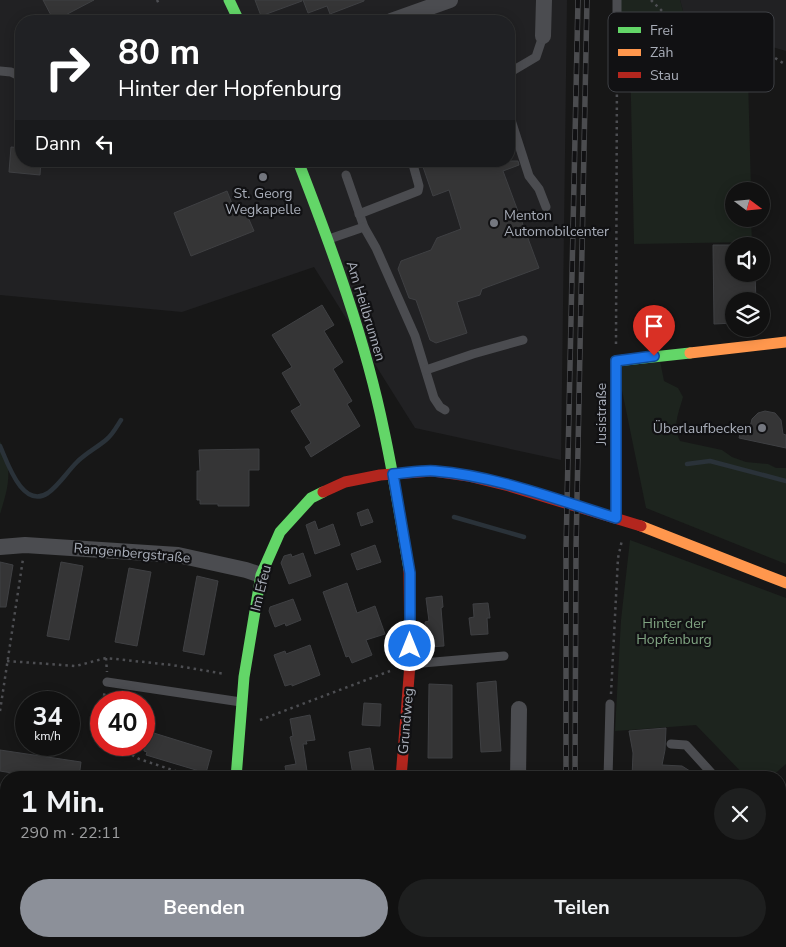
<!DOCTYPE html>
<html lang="de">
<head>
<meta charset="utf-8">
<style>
  body { margin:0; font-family:"Nunito Sans",sans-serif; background:#1e1f1f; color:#f1f3f6; height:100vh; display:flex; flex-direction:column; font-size:19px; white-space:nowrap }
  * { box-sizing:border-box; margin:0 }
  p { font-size:16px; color:#9c9d9f }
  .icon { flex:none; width:28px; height:28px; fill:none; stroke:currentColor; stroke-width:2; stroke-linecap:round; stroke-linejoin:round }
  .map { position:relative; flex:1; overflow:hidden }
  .panel { position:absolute; left:0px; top:771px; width:786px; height:176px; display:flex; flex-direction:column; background:#111; border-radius:20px 20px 0 0; box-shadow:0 2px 12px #0003,0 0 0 1px #303131 }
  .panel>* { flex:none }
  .banner { position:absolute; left:15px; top:15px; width:500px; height:152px; border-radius:20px; box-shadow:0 2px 12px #0003,0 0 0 1px #303131; background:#202124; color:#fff; overflow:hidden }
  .needle { width:32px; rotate:106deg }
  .buttons { position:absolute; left:725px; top:182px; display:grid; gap:10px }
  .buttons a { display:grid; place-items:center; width:45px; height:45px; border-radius:50%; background:#111; box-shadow:0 2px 12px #0003,0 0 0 1px #303131; font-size:25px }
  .speed { position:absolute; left:15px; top:691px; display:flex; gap:10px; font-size:25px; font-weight:700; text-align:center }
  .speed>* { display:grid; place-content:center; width:65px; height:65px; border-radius:50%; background:#111; box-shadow:0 2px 12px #0003,0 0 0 1px #303131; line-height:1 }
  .speed small { font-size:12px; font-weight:400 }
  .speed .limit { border:8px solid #d22; background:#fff; color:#111 }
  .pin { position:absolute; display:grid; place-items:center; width:42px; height:42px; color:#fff; margin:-51px -21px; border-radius:50% 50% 50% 0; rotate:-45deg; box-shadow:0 0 5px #0007 }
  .pin .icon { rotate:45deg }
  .me { position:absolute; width:55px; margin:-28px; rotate:0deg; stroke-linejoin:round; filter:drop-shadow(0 0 4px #0008) }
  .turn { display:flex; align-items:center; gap:18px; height:105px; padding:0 20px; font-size:22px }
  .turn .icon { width:65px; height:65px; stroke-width:2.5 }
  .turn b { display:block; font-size:35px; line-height:42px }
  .then { display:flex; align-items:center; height:48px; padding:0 20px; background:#0003; gap:10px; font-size:19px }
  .round { display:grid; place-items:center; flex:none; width:52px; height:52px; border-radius:26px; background:#1e1f1f }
  .headline { display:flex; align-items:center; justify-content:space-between; height:85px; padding:0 20px }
  h1 { font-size:30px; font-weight:700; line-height:38px }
  .action { display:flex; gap:10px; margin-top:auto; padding:10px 20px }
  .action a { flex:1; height:58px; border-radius:30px; background:#8c9099; color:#fff; font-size:20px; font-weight:700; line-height:58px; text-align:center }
  .action a+a { background:#1e1f1f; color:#f1f3f6 }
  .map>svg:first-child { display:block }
  .built { fill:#212123; fill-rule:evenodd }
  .green { fill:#1d241e }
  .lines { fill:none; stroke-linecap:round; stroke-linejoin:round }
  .stream { stroke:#2a3239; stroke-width:4.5 }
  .building { fill:#353536; stroke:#3f4043 }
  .path { stroke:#4d4e52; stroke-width:2.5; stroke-dasharray:2.5 4; stroke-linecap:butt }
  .lane { stroke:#4b4c50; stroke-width:9 }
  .street { stroke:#4b4c50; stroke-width:16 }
  .fast { stroke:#63d668; stroke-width:11 }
  .slow { stroke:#ff974d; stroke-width:11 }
  .jam { stroke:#b3261e; stroke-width:11 }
  .rail-casing { stroke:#4b4c4f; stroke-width:5.5 }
  .rail { stroke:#111113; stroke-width:4; stroke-dasharray:11; stroke-linecap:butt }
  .route-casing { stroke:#114b97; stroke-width:12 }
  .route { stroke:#1a73e8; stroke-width:9 }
  .poi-dot { fill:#757880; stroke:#111113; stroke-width:2 }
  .labels { text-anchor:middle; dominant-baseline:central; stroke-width:4.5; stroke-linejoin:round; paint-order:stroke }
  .poi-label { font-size:14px; fill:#a8adb8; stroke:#111113 }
  .street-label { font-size:14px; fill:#a8adb8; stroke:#111113 }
  .park-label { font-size:14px; fill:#7fa381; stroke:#111113 }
  .key { fill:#111113; stroke:#3e4045; stroke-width:1 }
  .key-label { font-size:14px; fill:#a8adb8 }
</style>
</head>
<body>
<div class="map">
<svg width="786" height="947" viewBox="0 0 786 947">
  <rect width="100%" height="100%" fill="#171717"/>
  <!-- built -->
  <g class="built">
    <path d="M 0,0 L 567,0 L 561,460 L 415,428 L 314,267 L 182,312 L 0,295 ZM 21,21 L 509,21 L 509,161 L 21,161 Z"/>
    <path d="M 680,0 L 786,0 L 786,51 L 686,22 Z"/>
  </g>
  <!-- green -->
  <g class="green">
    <path d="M 617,0 L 680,0 L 686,22 L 747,40 L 751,191 L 734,191 L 734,219 L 751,219 L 752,242 L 634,244 L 630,53 L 617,53 Z"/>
    <path d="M 659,356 L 664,381 L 678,388 L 683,397 C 679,412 672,426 680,441 L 722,450 L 732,457 L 746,462 L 768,464 L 776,468 L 786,468 L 786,564 L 646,508 L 616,361 Z"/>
    <path d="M 0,441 C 13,470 9,485 0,514 Z"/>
    <path d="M 630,540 L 786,598 L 786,764 L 771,777 L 746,777 L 696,725 L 615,731 L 621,620 Z"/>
  </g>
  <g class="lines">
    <!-- stream -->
    <g class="stream">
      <path d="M 0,446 C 7,461 22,510 48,493 C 59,485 67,472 77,462 C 86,453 98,447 107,439 C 113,434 117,426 121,420"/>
      <path d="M 687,464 L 710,461 L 786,481"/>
      <path d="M 454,517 L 524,537"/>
    </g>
  </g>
  <!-- building -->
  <g class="building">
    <path d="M 43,0 L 94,0 L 54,21 Z"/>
    <path d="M 255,0 L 302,0 L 302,1 L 261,16 Z"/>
    <path d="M 303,0 L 364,0 L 364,1 L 330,14 L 327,6 L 308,13 Z"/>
    <path d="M 11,147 L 21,148 L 21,161 L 41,161 L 40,175 L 9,172 Z"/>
    <path d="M 421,161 L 518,161 L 519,165 L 503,171 L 539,268 L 482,289 L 480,295 L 457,302 L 467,333 L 436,343 L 430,340 L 416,300 L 409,298 L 398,269 L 401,261 L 431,250 L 437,238 L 461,229 L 449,190 L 433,196 Z"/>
    <path d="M 227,191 L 235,211 L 244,208 L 254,231 L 191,256 L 174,213 Z"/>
    <path d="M 713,245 L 734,245 L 734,274 L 755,274 L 756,301 L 734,301 L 734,323 L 714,324 Z"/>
    <path d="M 322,305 L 334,325 L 324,331 L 343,362 L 333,369 L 352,401 L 347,404 L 360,426 L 311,457 L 305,447 L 311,443 L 291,411 L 301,405 L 282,373 L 292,367 L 272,335 Z"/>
    <path d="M 765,411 L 775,413 L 781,420 L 783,434 L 786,435 L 786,448 L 739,438 L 742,425 L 750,427 L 752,419 L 758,413 Z"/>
    <path d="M 259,449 L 259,470 L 249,470 L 249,506 L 218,506 L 218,504 L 200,504 L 200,500 L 197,500 L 197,471 L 200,471 L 199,450 Z"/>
    <path d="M 368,509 L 373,522 L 361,526 L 357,513 Z"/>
    <path d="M 315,521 L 318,530 L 333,524 L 340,545 L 315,554 L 306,525 Z"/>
    <path d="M 375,545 L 381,562 L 357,570 L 351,554 Z"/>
    <path d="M 303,553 L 311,576 L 289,584 L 281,563 L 284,556 L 291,554 L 292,557 Z"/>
    <path d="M 0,562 L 13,565 L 6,607 L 0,607 Z"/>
    <path d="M 61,562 L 83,566 L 69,640 L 47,636 Z"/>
    <path d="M 129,568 L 151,572 L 137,646 L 115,642 Z"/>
    <path d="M 197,576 L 218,581 L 204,655 L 183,651 Z"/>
    <path d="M 347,583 L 357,613 L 375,606 L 385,634 L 366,640 L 372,655 L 352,663 L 349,656 L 346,657 L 323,592 Z"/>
    <path d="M 442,596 L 443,607 L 441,608 L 444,646 L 427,647 L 425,622 L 429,621 L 426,598 Z"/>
    <path d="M 293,599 L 301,620 L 286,626 L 285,623 L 275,627 L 269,611 L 270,607 Z"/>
    <path d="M 488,603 L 490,618 L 487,618 L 488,634 L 471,635 L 469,618 L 474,617 L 473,604 Z"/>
    <path d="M 310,645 L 320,675 L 292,686 L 292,684 L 285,686 L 274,655 L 285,651 L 286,654 Z"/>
    <path d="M 496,681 L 501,751 L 481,752 L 477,683 Z"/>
    <path d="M 429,684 L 452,685 L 452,758 L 428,758 Z"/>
    <path d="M 364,703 L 381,704 L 380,726 L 362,725 Z"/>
    <path d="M 310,715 L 315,740 L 306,741 L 307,744 L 303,744 L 308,778 L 287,778 L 285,766 L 296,764 L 290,737 L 293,736 L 290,719 Z"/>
    <path d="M 666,728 L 665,750 L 662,765 L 682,766 L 701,778 L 632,778 L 633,753 L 629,731 Z"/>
    <path d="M 144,730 L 212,751 L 206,773 L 146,755 L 147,752 L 144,751 Z"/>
    <path d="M 370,748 L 374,771 L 353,775 L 349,752 Z"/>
    <path d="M 0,750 L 81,762 L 79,778 L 42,778 L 0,771 Z"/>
  </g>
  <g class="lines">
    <!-- path -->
    <g class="path">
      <path d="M 157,0 L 159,4"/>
      <path d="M 651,0 L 669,18 L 684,27 L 735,27 L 751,39 L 759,56 L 772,56 L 786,65"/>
      <path d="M 616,344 L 617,64"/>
      <path d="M 106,658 L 107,672"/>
      <path d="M 7,661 L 76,666 L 106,658 L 172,665 L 225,674"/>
      <path d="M 611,694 L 618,558 L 622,540"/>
      <path d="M 102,702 L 105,692"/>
      <path d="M 101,707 L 100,712 L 101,736"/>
      <path d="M 0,711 L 23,559"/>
      <path d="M 260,720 L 390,671"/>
      <path d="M 108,745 L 127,752 L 139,759 L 197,778"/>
      <path d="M 71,947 L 73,941"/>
      <path d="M 151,947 L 151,941"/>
    </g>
    <!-- lane -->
    <g class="lane">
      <path d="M 617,53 L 617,0"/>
      <path d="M 0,71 L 11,72 L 21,77"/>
      <path d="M 509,73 L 536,57 L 543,36"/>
      <path d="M 509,114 L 529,176 L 539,189 L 546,207"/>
      <path d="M 346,175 L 364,227"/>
      <path d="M 359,214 L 418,191 L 419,186 L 412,161"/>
      <path d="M 329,239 L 364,227 L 376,248 L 415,336 L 434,398 L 440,407 L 445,410"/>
      <path d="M 426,370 L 473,354 L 523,340"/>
      <path d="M 411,664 L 504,656"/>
      <path d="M 107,682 L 241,702"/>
      <path d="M 671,744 L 686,745 L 716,778"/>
      <path d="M 608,778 L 610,704"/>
      <path d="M 606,947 L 606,941"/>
    </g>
    <!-- street -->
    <g class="street">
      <path d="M 391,21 L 450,0"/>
      <path d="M 543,36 L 544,0"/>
      <path d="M 0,547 L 25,545 L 178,555 L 246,570 L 261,575"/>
      <path d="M 518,778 L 519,709"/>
      <path d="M 0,803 L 6,804"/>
      <path d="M 780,823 L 786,819"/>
      <path d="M 225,947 L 225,941"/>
      <path d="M 388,947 L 388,941"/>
      <path d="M 515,947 L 515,941"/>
      <path d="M 651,947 L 655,941"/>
    </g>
    <!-- fast -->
    <g class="fast">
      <path d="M 229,0 L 239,21"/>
      <path d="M 298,161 C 332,249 365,338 384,431 C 394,477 401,523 409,569"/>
      <path d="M 616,518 L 616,361 L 690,353"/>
      <path d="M 236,778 L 244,677 L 261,575 L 280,532 L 311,498 L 323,492"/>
    </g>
    <!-- slow -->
    <g class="slow">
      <path d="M 690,353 L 786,342"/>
      <path d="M 641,526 L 786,583"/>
    </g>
    <!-- jam -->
    <g class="jam">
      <path d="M 323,492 L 345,482 L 380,475 L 433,471 L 468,476 L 509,486 L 641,526"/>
      <path d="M 401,778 L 410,664 L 409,569"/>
    </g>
    <defs>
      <g id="rail">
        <path d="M 566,778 L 566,549 L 578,0"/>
        <path d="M 575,778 L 576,549 L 587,0"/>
        <path d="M 564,947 L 564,941"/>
        <path d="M 574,947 L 574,941"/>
      </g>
    </defs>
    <!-- rail casing -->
    <use href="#rail" class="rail-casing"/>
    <!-- rail -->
    <use href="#rail" class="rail"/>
  </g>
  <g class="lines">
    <defs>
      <path id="route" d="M 410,646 L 410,573 L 393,474 C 407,473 422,470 435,471 C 497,476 557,500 616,518 L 616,361 L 654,356"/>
    </defs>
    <!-- route casing -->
    <use href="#route" class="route-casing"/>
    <!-- route -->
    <use href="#route" class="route"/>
  </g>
  <!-- markers -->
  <g class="poi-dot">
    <circle cx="263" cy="177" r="5"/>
    <circle cx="494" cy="223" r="5"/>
    <circle cx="762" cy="428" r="5"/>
  </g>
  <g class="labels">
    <!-- poi labels -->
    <g class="poi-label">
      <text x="263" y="193">St. Georg<tspan x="263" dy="16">Wegkapelle</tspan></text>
      <text x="504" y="215" text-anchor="start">Menton<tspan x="504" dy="16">Automobilcenter</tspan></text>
      <text x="752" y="428" text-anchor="end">Überlaufbecken</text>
    </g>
    <!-- street labels -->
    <g class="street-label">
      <text transform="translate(366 311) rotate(73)">Am Heilbrunnen</text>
      <text transform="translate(601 414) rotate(-90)">Jusistraße</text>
      <text transform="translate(132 553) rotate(5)">Rangenbergstraße</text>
      <text transform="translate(261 588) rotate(-76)">Im Efeu</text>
      <text transform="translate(406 721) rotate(-85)">Grundweg</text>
    </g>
    <!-- park labels -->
    <g class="park-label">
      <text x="674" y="623">Hinter der<tspan x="674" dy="16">Hopfenburg</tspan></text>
    </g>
  </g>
  <!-- legend -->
  <rect x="608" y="12" width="166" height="80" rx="8" class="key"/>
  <rect x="618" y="27" width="23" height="6" fill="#63d668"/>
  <rect x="618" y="49" width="23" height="7" fill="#ff974d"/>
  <rect x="618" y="72" width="23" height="6" fill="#b3261e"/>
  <g class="key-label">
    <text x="650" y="35">Frei</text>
    <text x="650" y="57">Zäh</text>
    <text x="650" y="80">Stau</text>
  </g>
</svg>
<div class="buttons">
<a><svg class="needle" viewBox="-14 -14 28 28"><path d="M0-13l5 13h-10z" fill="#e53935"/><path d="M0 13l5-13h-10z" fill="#9c9d9f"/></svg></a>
<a><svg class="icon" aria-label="sound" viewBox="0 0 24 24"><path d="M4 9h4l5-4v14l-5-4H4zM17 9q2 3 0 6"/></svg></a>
<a><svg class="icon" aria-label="layers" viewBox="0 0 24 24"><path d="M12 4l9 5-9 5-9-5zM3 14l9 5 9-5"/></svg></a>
</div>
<div class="speed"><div>34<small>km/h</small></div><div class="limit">40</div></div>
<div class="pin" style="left:654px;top:356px;background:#d93025"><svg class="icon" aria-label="arrive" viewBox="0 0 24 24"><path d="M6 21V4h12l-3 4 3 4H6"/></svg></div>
<svg class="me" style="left:410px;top:646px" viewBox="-20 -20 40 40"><circle r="17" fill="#1a73e8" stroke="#fff" stroke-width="3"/><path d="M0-11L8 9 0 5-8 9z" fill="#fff"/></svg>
<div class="banner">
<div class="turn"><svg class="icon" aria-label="right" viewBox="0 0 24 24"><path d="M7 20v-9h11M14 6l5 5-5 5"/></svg><div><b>80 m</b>Hinter der Hopfenburg</div></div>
<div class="then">Dann<svg class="icon" aria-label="left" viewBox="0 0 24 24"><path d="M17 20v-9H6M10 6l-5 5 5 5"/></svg></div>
</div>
<section class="panel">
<div class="headline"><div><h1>1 Min.</h1><p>290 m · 22:11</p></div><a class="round"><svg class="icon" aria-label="close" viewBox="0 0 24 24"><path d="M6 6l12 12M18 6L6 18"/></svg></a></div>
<div class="action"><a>Beenden</a><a>Teilen</a></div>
</section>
</div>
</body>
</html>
